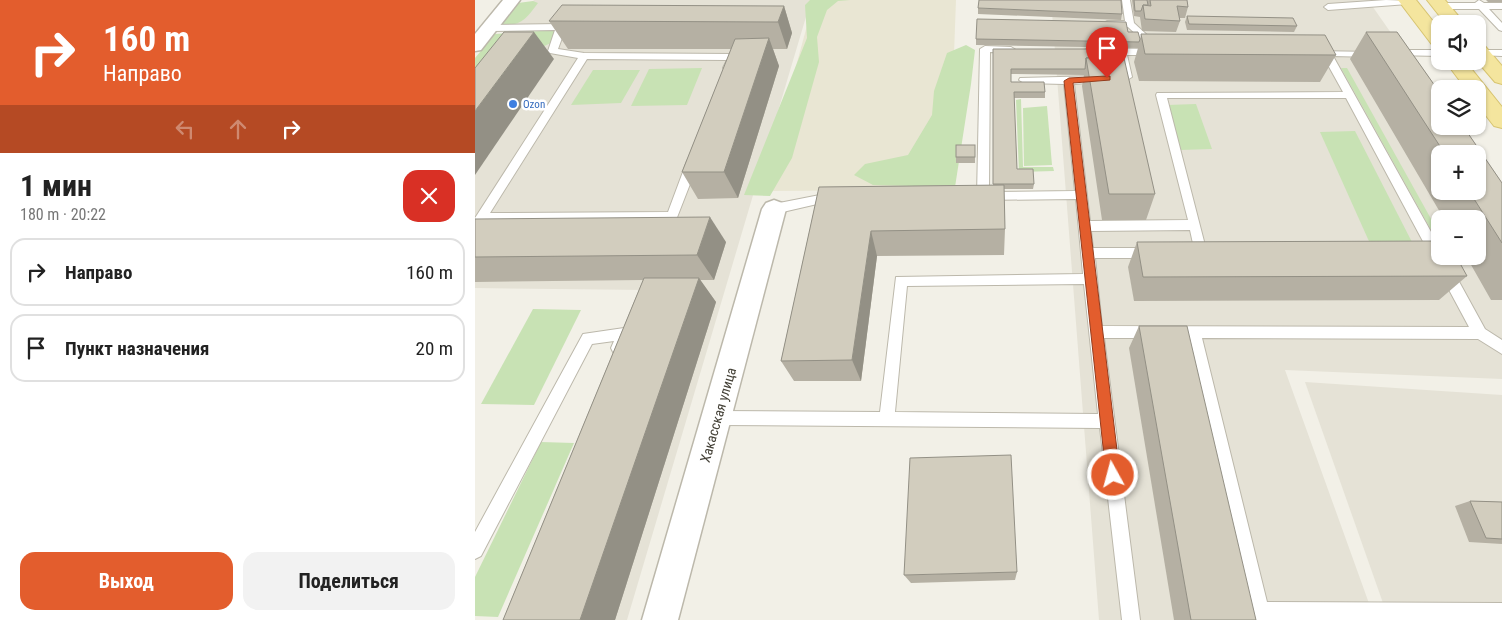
<!DOCTYPE html>
<html lang="ru">
<head>
<meta charset="utf-8">
<style>
  body { margin:0; font-family:"Roboto Condensed",sans-serif; background:#f2f2f2; color:#222; height:100vh; display:flex; flex-direction:column; font-size:19px; white-space:nowrap }
  * { box-sizing:border-box; margin:0 }
  p { font-size:16px; color:#767676 }
  .icon { flex:none; width:28px; height:28px; fill:none; stroke:currentColor; stroke-width:2; stroke-linecap:round; stroke-linejoin:round }
  .map { position:relative; flex:1; overflow:hidden }
  .panel { display:flex; flex-direction:column; background:#fff; width:475px }
  .panel>* { flex:none }
  .guide { background:#e35d2d; color:#fff; overflow:hidden }
  .controls { position:absolute; left:956px; top:15px; display:grid; gap:10px }
  .controls a { display:grid; place-items:center; width:55px; height:55px; border-radius:10px; background:#fff; box-shadow:0 1px 4px #0004; font-size:25px }
  .pin { position:absolute; display:grid; place-items:center; width:42px; height:42px; color:#fff; margin:-51px -21px; border-radius:50% 50% 50% 0; rotate:-45deg; box-shadow:0 0 5px #0007 }
  .pin .icon { rotate:45deg }
  .me { position:absolute; width:55px; margin:-28px; rotate:353deg; stroke-linejoin:round; filter:drop-shadow(0 0 4px #0008) }
  .turn { display:flex; align-items:center; gap:18px; height:105px; padding:0 20px; font-size:22px }
  .turn .icon { width:65px; height:65px; stroke-width:2.5 }
  .turn b { display:block; font-size:35px; line-height:42px }
  .lanes { display:flex; align-items:center; height:48px; padding:0 20px; background:#0003; justify-content:center; gap:25px; direction:ltr }
  .lanes .off { opacity:.35 }
  .round { display:grid; place-items:center; flex:none; width:52px; height:52px; border-radius:15px; background:#f2f2f2 }
  .head { display:flex; align-items:center; justify-content:space-between; height:85px; padding:0 20px }
  h1 { font-size:30px; font-weight:700; line-height:38px }
  .button { display:flex; gap:10px; margin-top:auto; padding:10px 20px }
  .button a { flex:1; height:58px; border-radius:15px; background:#e35d2d; color:#fff; font-size:20px; font-weight:700; line-height:58px; text-align:center }
  .button a+a { background:#f2f2f2; color:#222 }
  ul { padding:0; list-style:none }
  li { display:flex; align-items:center; gap:15px; height:68px; margin:0 10px 8px; padding:0 10px; border:2px solid #e0e0e0; border-radius:15px }
  li div { flex:1 }
  li b { display:block; font-size:19px }
  li em { font-style:normal }
  main { display:flex; flex:1; min-height:0 }
  .map>svg:first-child { display:block }
  .residential { fill:#e5e2d6; fill-rule:evenodd }
  .education { fill:#e9e6d3 }
  .green { fill:#c8e2b4 }
  .lines { fill:none; stroke-linecap:round; stroke-linejoin:round }
  .lane-casing { stroke:#bcb8ab; stroke-width:2 }
  .street-casing { stroke:#bcb8ab; stroke-width:3 }
  .primary-casing { stroke:#d7c470; stroke-width:2 }
  .lane { fill:#fff; fill-rule:evenodd }
  .street { fill:#fff; fill-rule:evenodd }
  .primary { fill:#f4e59e; fill-rule:evenodd }
  .wall { fill:#b5b0a3; fill-rule:evenodd }
  .shaded-wall { fill:#939085 }
  .building { fill:#d2cdbe; stroke:#939085 }
  .route { fill:#e35d2d; stroke:#943c1d }
  .shop-dot { fill:#3f7fe0; stroke:#fff; stroke-width:2 }
  .labels { text-anchor:middle; dominant-baseline:central; stroke-width:5; stroke-linejoin:round; paint-order:stroke }
  .far-shop-label { font-size:11px; fill:#366cbe; stroke:#fff; text-anchor:start }
  .street-label { font-size:14px; fill:#444137; stroke:#fff }
</style>
</head>
<body>
<main>
<section class="panel">
<div class="guide">
<div class="turn"><svg class="icon" aria-label="right" viewBox="0 0 24 24"><path d="M7 20v-9h11M14 6l5 5-5 5"/></svg><div><b>160 m</b>Направо</div></div>
<div class="lanes"><svg class="icon off" aria-label="left" viewBox="0 0 24 24"><path d="M17 20v-9H6M10 6l-5 5 5 5"/></svg><svg class="icon off" aria-label="ahead" viewBox="0 0 24 24"><path d="M12 20V5M6 11l6-6 6 6"/></svg><svg class="icon" aria-label="right" viewBox="0 0 24 24"><path d="M7 20v-9h11M14 6l5 5-5 5"/></svg></div>
</div>
<div class="head"><div><h1>1 мин</h1><p>180 m · 20:22</p></div><a class="round" style="background:#d93025;color:#fff"><svg class="icon" aria-label="close" viewBox="0 0 24 24"><path d="M6 6l12 12M18 6L6 18"/></svg></a></div>
<ul>
<li><svg class="icon" aria-label="right" viewBox="0 0 24 24"><path d="M7 20v-9h11M14 6l5 5-5 5"/></svg><div><b>Направо</b></div><em>160 m</em></li>
<li><svg class="icon" aria-label="arrive" viewBox="0 0 24 24"><path d="M6 21V4h12l-3 4 3 4H6"/></svg><div><b>Пункт назначения</b></div><em>20 m</em></li>
</ul>
<div class="button"><a>Выход</a><a>Поделиться</a></div>
</section>
<div class="map">
<svg width="1027" height="620" viewBox="0 0 1027 620">
  <rect width="100%" height="100%" fill="#f2f0e7"/>
  <!-- residential -->
  <g class="residential">
    <path d="M 59,0 L 336,0 L 152,620 L 40,620 L 171,290 L 0,288 L 0,71 Z"/>
    <path d="M 576,0 L 893,0 L 965,103 L 965,191 L 1027,191 L 1027,379 L 810,370 L 900,620 L 624,620 ZM 965,219 L 1002,219 L 1002,256 L 965,256 Z"/>
    <path d="M 830,382 L 1027,395 L 1027,620 L 914,620 Z"/>
  </g>
  <!-- education -->
  <path class="education" d="M 339,0 L 481,0 L 474,190 L 287,191 Z"/>
  <!-- green -->
  <g class="green">
    <path d="M 335,0 L 375,0 L 363,1 L 352,10 L 342,37 L 344,62 L 317,158 L 295,196 L 269,195 L 332,38 L 330,5 Z"/>
    <path d="M 58,1 L 63,3 C 52,18 45,28 25,24 L 43,3 Z"/>
    <path d="M 80,30 L 80,39 L 76,43 L 58,51 L 0,109 L 0,58 L 20,34 Z"/>
    <path d="M 491,45 L 500,50 L 496,84 L 480,187 L 398,185 L 379,175 L 390,164 L 433,155 L 457,115 L 459,91 L 472,53 Z"/>
    <path d="M 227,68 L 212,105 L 156,106 L 174,69 Z"/>
    <path d="M 866,68 L 872,68 L 965,235 L 965,246 Z"/>
    <path d="M 118,70 L 165,70 L 146,103 L 96,105 Z"/>
    <path d="M 546,99 L 548,167 L 578,167 L 579,171 L 544,172 L 541,100 Z"/>
    <path d="M 721,104 L 737,149 L 705,150 L 692,105 Z"/>
    <path d="M 572,106 L 577,165 L 549,166 L 548,108 Z"/>
    <path d="M 880,131 L 939,246 L 897,248 L 845,132 Z"/>
    <path d="M 58,309 L 106,310 L 59,405 L 6,404 Z"/>
    <path d="M 66,442 L 99,443 L 23,617 L 0,616 L 0,577 Z"/>
  </g>
  <g class="lines">
    <defs>
      <g id="lane">
        <path d="M 647,0 L 655,0 L 659,23 L 685,47 L 682,49 L 685,52 L 680,55 L 652,55 L 657,77 L 652,80 L 647,77 L 643,55 L 613,54 L 608,51 L 613,48 L 677,49 L 653,27 L 632,27 L 627,24 L 632,21 L 650,21 Z"/>
        <path d="M 911,0 L 937,1 L 933,4 L 853,10 L 849,7 L 853,4 Z"/>
        <path d="M 1004,0 L 1009,3 L 1027,3 L 1027,9 L 1014,9 L 1027,23 L 1027,31 L 1024,30 L 1004,9 L 967,9 L 963,6 L 967,3 L 1000,3 Z"/>
        <path d="M 86,24 L 91,27 L 83,49 L 109,53 L 258,54 L 263,57 L 257,70 L 253,71 L 248,68 L 252,60 L 112,59 L 15,213 L 193,212 L 212,161 L 214,158 L 222,158 L 224,161 L 201,220 L 2,221 L 0,218 L 2,215 L 103,58 L 75,53 L 73,51 L 80,30 L 15,31 L 10,28 L 15,25 Z"/>
        <path d="M 510,46 L 536,47 L 541,50 L 536,53 L 515,52 L 514,192 L 600,191 L 589,84 L 549,83 L 544,80 L 545,78 L 625,76 L 630,79 L 625,82 L 599,84 L 615,221 L 713,220 L 681,95 L 682,93 L 868,92 L 848,56 L 838,55 L 838,51 L 900,52 L 900,56 L 897,57 L 858,56 L 965,248 L 965,256 L 970,256 L 1010,329 L 1027,340 L 1027,354 L 1003,339 L 727,338 L 792,602 L 1027,603 L 1027,620 L 778,620 L 713,338 L 629,338 L 665,620 L 647,620 L 625,428 L 242,425 L 237,423 L 234,418 L 237,413 L 242,411 L 405,412 L 421,277 L 608,274 L 601,199 L 508,200 L 502,196 L 505,49 ZM 692,98 L 871,98 L 994,327 L 627,326 L 620,258 L 675,258 L 680,257 L 681,253 L 680,249 L 675,248 L 618,248 L 616,231 L 715,230 L 721,257 L 731,257 L 732,253 ZM 609,284 L 623,414 L 420,412 L 432,286 Z"/>
        <path d="M 919,50 L 965,50 L 965,56 L 916,55 L 914,53 Z"/>
        <path d="M 1006,50 L 1027,50 L 1027,56 L 1003,55 L 1002,51 Z"/>
        <path d="M 360,192 L 366,196 L 364,199 L 299,214 L 293,209 L 299,204 Z"/>
        <path d="M 149,328 L 154,330 L 156,334 L 148,352 L 143,354 L 138,352 L 136,348 L 139,341 L 117,344 L 6,556 L 0,559 L 0,532 L 108,334 Z"/>
      </g>
      <g id="street">
        <path d="M 28,0 L 45,0 L 6,50 L 0,51 L 0,34 Z"/>
        <path d="M 299,200 L 307,203 L 311,209 L 203,620 L 167,620 L 287,209 L 291,203 Z"/>
      </g>
      <g id="primary">
        <path d="M 923,0 L 941,0 L 965,30 L 965,48 L 958,46 Z"/>
        <path d="M 952,0 L 970,0 L 990,24 L 971,24 Z"/>
        <path d="M 1002,43 L 1009,45 L 1027,66 L 1027,84 L 1020,82 L 1002,61 Z"/>
        <path d="M 970,61 L 990,61 L 1027,107 L 1027,128 L 1019,126 L 1002,104 L 1002,89 L 991,89 Z"/>
      </g>
    </defs>
    <!-- lane casing -->
    <use href="#lane" class="lane-casing"/>
    <!-- street casing -->
    <use href="#street" class="street-casing"/>
    <!-- primary casing -->
    <use href="#primary" class="primary-casing"/>
    <!-- lane -->
    <use href="#lane" class="lane"/>
    <!-- street -->
    <use href="#street" class="street"/>
    <!-- primary -->
    <use href="#primary" class="primary"/>
  </g>
  <!-- wall -->
  <g class="wall">
    <path d="M 657,0 L 712,0 L 713,7 L 710,18 L 704,18 L 705,21 L 701,32 L 667,31 L 665,17 L 659,16 Z"/>
    <path d="M 1011,0 L 1027,0 L 1027,2 L 1013,2 Z"/>
    <path d="M 309,6 L 317,33 L 312,49 L 298,49 L 304,66 L 263,198 L 223,199 L 207,172 L 256,49 L 93,49 L 74,21 Z"/>
    <path d="M 503,8 L 647,14 L 646,20 L 503,14 Z"/>
    <path d="M 712,16 L 822,26 L 819,32 L 712,30 L 710,22 Z"/>
    <path d="M 653,32 L 665,39 L 666,34 L 861,55 L 845,82 L 664,81 L 659,62 L 663,48 L 501,45 L 501,39 Z"/>
    <path d="M 891,32 L 922,32 L 965,93 L 965,126 L 988,126 L 1027,183 L 1027,300 L 1016,300 L 991,256 L 1002,256 L 1002,219 L 969,219 L 875,59 ZM 965,154 L 1002,154 L 1002,191 L 965,191 Z"/>
    <path d="M 518,49 L 632,58 L 680,194 L 671,220 L 627,220 L 607,86 L 609,75 L 536,74 L 536,82 L 570,92 L 570,98 L 539,98 L 542,169 L 559,184 L 558,189 L 529,189 L 530,229 L 529,255 L 402,256 L 386,381 L 319,381 L 306,361 L 344,187 L 518,185 Z"/>
    <path d="M 500,145 L 500,163 L 481,163 L 481,157 Z"/>
    <path d="M 0,219 L 251,242 L 239,280 L 225,280 L 241,302 L 140,620 L 28,620 L 168,280 L 0,282 Z"/>
    <path d="M 662,242 L 992,276 L 964,300 L 659,301 L 653,267 Z"/>
    <path d="M 664,326 L 781,620 L 699,620 L 654,348 Z"/>
    <path d="M 995,501 L 1027,502 L 1027,544 L 994,542 L 980,506 Z"/>
    <path d="M 542,572 L 540,580 L 436,583 L 429,575 Z"/>
  </g>
  <!-- shaded-wall -->
  <g class="shaded-wall">
    <path d="M 309,6 L 317,33 L 312,49 L 303,22 Z"/>
    <path d="M 59,32 L 79,59 L 0,175 L 0,111 Z"/>
    <path d="M 294,38 L 304,66 L 263,198 L 249,172 Z"/>
    <path d="M 235,217 L 251,242 L 239,280 L 222,255 Z"/>
    <path d="M 396,231 L 402,256 L 386,381 L 377,360 Z"/>
    <path d="M 224,278 L 241,302 L 140,620 L 105,620 Z"/>
  </g>
  <!-- building -->
  <g class="building">
    <path d="M 504,0 L 646,0 L 647,14 L 503,8 Z"/>
    <path d="M 659,0 L 672,0 L 673,5 L 668,5 L 666,11 L 660,11 Z"/>
    <path d="M 675,0 L 712,0 L 713,7 L 702,6 L 705,21 L 670,19 L 668,5 L 676,6 Z"/>
    <path d="M 87,5 L 309,6 L 303,22 L 74,21 Z"/>
    <path d="M 712,16 L 818,18 L 822,26 L 714,24 Z"/>
    <path d="M 502,19 L 651,22 L 653,32 L 663,32 L 665,39 L 664,42 L 501,39 Z"/>
    <path d="M 29,32 L 59,32 L 0,111 L 0,68 Z"/>
    <path d="M 891,32 L 922,32 L 965,93 L 965,126 L 988,126 L 1027,183 L 1027,243 L 994,191 L 1002,191 L 1002,154 L 970,154 Z"/>
    <path d="M 666,34 L 850,35 L 861,55 L 670,54 Z"/>
    <path d="M 294,38 L 249,172 L 207,172 L 260,39 Z"/>
    <path d="M 518,49 L 630,49 L 632,58 L 611,58 L 610,69 L 536,69 L 536,82 L 569,82 L 570,92 L 539,92 L 542,169 L 558,169 L 559,184 L 518,184 Z"/>
    <path d="M 611,58 L 649,58 L 680,194 L 634,194 Z"/>
    <rect x="481" y="145" width="19" height="12"/>
    <path d="M 529,185 L 530,229 L 396,231 L 377,360 L 306,361 L 344,187 Z"/>
    <path d="M 235,217 L 222,255 L 0,257 L 0,219 Z"/>
    <path d="M 965,241 L 965,256 L 981,256 L 992,276 L 668,277 L 662,242 Z"/>
    <path d="M 169,278 L 224,278 L 105,620 L 28,620 Z"/>
    <path d="M 664,326 L 712,326 L 781,620 L 716,620 Z"/>
    <path d="M 536,455 L 542,572 L 429,575 L 435,458 Z"/>
    <path d="M 995,501 L 1027,502 L 1027,539 L 1011,538 Z"/>
  </g>
  <!-- route -->
  <path class="route" d="M 632,76 L 635,76 L 635,80 L 598,83 L 645,475 L 643,480 L 638,482 L 633,480 L 631,475 L 589,81 L 594,78 Z"/>
  <!-- markers -->
  <circle class="shop-dot" cx="38" cy="104" r="5"/>
  <g class="labels">
    <!-- far-shop labels -->
    <g class="far-shop-label">
      <text x="48" y="104">Ozon</text>
    </g>
    <!-- street labels -->
    <g class="street-label">
      <text transform="translate(243 415) rotate(-74)">Хакасская улица</text>
    </g>
  </g>
</svg>
<div class="controls">
<a><svg class="icon" aria-label="sound" viewBox="0 0 24 24"><path d="M4 9h4l5-4v14l-5-4H4zM17 9q2 3 0 6"/></svg></a>
<a><svg class="icon" aria-label="layers" viewBox="0 0 24 24"><path d="M12 4l9 5-9 5-9-5zM3 14l9 5 9-5"/></svg></a>
<a>+</a>
<a>−</a>
</div>
<div class="pin" style="left:632px;top:78px;background:#d93025"><svg class="icon" aria-label="arrive" viewBox="0 0 24 24"><path d="M6 21V4h12l-3 4 3 4H6"/></svg></div>
<svg class="me" style="left:638px;top:475px" viewBox="-20 -20 40 40"><circle r="17" fill="#e35d2d" stroke="#fff" stroke-width="3"/><path d="M0-11L8 9 0 5-8 9z" fill="#fff"/></svg>
</div>
</main>
</body>
</html>
